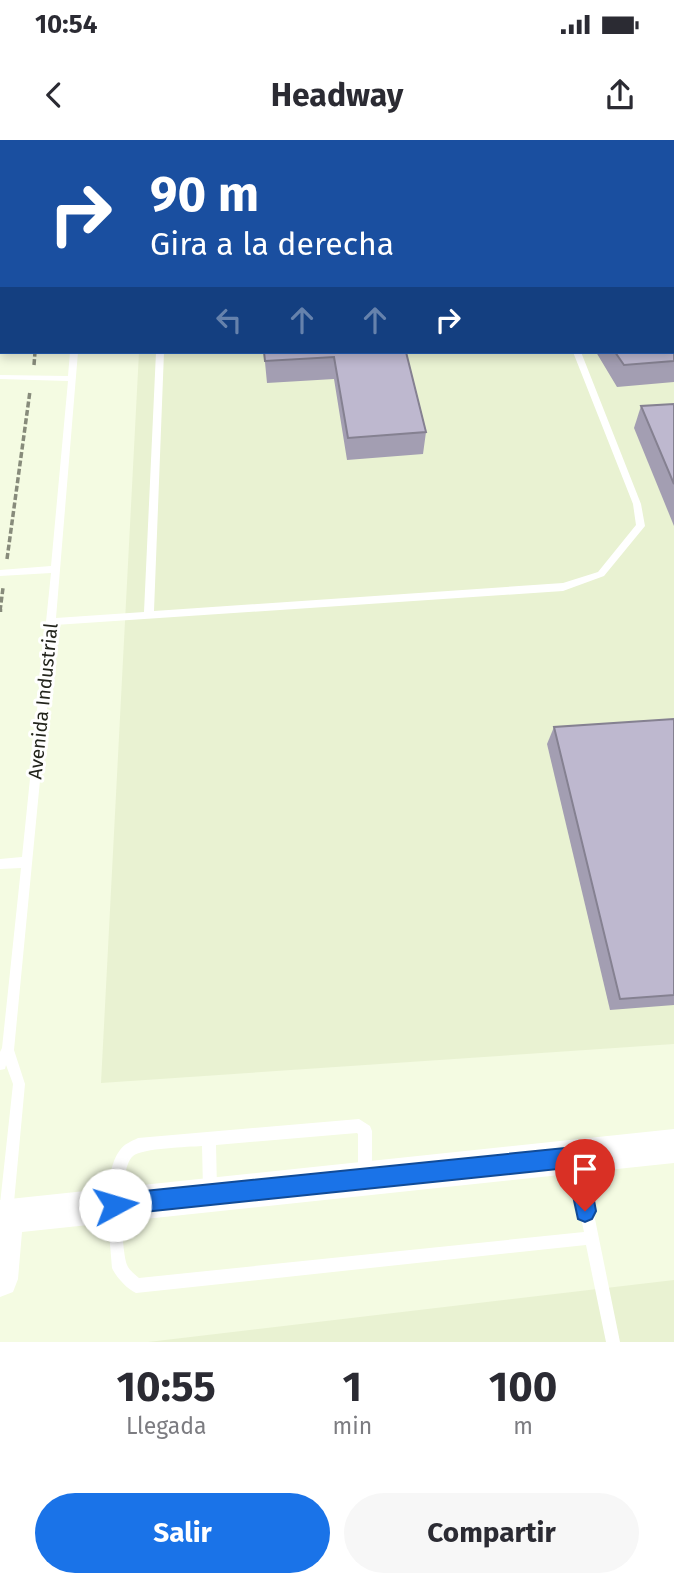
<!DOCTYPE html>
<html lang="es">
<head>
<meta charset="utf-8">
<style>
  body { margin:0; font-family:"Fira Sans",sans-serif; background:#f7f7f7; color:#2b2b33; height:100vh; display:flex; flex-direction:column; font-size:26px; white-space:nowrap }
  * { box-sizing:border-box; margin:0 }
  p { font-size:23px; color:#7c7c81 }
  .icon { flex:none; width:38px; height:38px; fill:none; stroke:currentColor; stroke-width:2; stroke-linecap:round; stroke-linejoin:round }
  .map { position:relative; height:1202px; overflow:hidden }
  .panel { display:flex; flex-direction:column; background:#fff; flex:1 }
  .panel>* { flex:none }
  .guide { position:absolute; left:0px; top:0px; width:676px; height:214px; box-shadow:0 4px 10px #0003; background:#1a4fa0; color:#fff; overflow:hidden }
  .pin { position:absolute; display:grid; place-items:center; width:60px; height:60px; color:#fff; margin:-72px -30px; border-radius:50% 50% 50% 0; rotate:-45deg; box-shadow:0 0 7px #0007 }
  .pin .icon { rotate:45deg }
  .me { position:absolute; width:77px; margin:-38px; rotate:84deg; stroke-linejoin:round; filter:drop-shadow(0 0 5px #0008) }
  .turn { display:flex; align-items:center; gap:24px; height:147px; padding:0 35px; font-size:32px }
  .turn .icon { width:91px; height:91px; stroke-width:2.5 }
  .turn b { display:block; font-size:49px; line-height:60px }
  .lanes { display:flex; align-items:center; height:66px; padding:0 35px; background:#0003; justify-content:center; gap:35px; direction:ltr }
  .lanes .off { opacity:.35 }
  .eta { display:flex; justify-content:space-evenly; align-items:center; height:119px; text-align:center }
  .eta b { font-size:42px; font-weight:700; line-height:49px }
  .action { display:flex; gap:14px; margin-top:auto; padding:14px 35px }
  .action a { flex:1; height:80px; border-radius:42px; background:#1a73e8; color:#fff; font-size:28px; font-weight:700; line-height:80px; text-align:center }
  .action a+a { background:#f7f7f7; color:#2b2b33 }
  .status { display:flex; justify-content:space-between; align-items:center; height:49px; padding:0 35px; background:#fff; direction:ltr }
  .status svg { height:19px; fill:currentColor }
  header { display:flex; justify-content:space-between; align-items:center; height:91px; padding:0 35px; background:#fff; font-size:32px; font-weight:700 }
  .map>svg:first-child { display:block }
  .built { fill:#e9f2d2 }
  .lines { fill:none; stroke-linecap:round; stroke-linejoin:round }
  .path-far1 { stroke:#878b7b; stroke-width:3.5; stroke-dasharray:6 2.5; stroke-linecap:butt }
  .path { stroke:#878b7b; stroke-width:4.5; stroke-dasharray:7 3.5; stroke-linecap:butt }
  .service { fill:#fff; fill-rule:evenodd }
  .minor { fill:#fff; fill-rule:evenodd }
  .tertiary { fill:#fff; fill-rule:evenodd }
  .wall { fill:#a39eb2 }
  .building { fill:#beb8cf; stroke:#858191; stroke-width:2 }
  .route { fill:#1a73e8; stroke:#114b97; stroke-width:2 }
  .labels { text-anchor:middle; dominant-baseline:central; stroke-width:6; stroke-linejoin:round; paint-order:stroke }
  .street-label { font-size:19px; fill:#23251d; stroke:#fff }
</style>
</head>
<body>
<div class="status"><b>10:54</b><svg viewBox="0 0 49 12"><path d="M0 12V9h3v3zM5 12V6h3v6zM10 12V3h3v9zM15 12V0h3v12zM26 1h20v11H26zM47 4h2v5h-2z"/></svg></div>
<header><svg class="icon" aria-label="back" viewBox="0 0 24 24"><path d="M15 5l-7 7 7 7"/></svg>Headway<svg class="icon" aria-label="share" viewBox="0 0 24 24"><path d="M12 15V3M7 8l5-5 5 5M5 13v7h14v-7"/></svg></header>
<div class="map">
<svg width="674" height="1202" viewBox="0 0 674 1202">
  <rect width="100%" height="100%" fill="#f4fbe2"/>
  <!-- built -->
  <g class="built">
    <path d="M 674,61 L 674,904 L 101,943 L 139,212 L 674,212 Z"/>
    <path d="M 674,1140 L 674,1202 L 148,1202 Z"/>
  </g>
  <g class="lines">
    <!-- path-far1 -->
    <g class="path-far1">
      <path d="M 34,225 L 35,212"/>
      <path d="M 7,419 L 30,251"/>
      <path d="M 0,471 L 3,448"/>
    </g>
    <!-- path -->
    <path class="path" d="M 0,472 L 0,469"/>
    <!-- service -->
    <g class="service">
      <rect x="0" y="114" width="2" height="5"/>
      <path d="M 70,212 L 78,212 L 56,478 L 144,472 L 156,212 L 164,212 L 154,471 L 563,443 L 598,432 L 636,385 L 633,364 L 573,212 L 581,212 L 641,364 L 645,386 L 604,436 L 563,451 L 55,485 L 14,910 L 25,944 L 13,1073 L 11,1078 L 6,1080 L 1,1078 L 0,1064 L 13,944 L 6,925 L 5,929 L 0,930 L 0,912 L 2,908 L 21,728 L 0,729 L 0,719 L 22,717 L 51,433 L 0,436 L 0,430 L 51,426 L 68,241 L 0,239 L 0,235 L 68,236 Z"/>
      <path d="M 359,979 L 370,986 L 372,991 L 372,1035 L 370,1040 L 365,1042 L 360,1040 L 358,1035 L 358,994 L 357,993 L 216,1005 L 217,1049 L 215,1054 L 210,1056 L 205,1054 L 203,1049 L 202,1006 C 188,1007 143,1008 133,1016 C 118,1029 121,1102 126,1122 C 127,1128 134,1134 139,1138 L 584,1092 L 569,1020 L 571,1015 L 576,1013 L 581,1015 L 583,1020 L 620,1202 L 606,1202 L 586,1105 L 136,1153 C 127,1149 116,1137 112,1128 C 110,1098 101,1034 120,1010 C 124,1004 132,1001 138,998 Z"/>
    </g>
    <!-- minor -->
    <g class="minor">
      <rect x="120" y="0" width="12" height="2"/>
      <path d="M 340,0 L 371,0 L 339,2 Z"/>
      <path d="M 2,16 L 2,24 L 0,25 L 0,17 Z"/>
    </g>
    <!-- tertiary -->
    <g class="tertiary">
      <path d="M 2,61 L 2,72 L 0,72 L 0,62 Z"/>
      <path d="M 674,989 L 674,1023 L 22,1092 L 18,1139 L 13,1152 L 0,1157 L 0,1060 Z"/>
    </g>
  </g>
  <!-- wall -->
  <g class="wall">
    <path d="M 674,174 L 674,242 L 617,247 L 596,212 L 674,212 Z"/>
    <path d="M 264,212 L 406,212 L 426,292 L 423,314 L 347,320 L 334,239 L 267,243 Z"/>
    <path d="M 674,264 L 674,386 L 634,288 L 641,266 Z"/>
    <path d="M 674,579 L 674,865 L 610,870 L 547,604 L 554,587 Z"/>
  </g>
  <!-- building -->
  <g class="building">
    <path d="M 674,174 L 674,221 L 624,225 L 615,212 L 674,212 Z"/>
    <path d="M 264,212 L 406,212 L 426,292 L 348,298 L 334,217 L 265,221 Z"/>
    <path d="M 674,264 L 674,344 L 641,266 Z"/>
    <path d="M 674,579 L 674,855 L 620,859 L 554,587 Z"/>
  </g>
  <!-- route -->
  <path class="route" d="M 575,1007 L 583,1010 L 586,1017 L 596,1071 L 592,1079 L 585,1082 L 578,1079 L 567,1028 L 115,1075 L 108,1072 L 104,1065 L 108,1057 L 115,1054 Z"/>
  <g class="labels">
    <!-- street labels -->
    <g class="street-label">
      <text transform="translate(43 561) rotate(-84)">Avenida Industrial</text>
    </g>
  </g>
</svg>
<div class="pin" style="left:585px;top:1071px;background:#d93025"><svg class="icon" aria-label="arrive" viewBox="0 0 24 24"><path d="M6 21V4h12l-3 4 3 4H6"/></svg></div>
<svg class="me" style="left:115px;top:1065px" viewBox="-20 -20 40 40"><circle r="19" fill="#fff"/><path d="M0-13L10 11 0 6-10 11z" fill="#1a73e8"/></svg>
<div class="guide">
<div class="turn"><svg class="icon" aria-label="right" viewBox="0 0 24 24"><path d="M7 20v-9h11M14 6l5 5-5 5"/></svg><div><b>90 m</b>Gira a la derecha</div></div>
<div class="lanes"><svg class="icon off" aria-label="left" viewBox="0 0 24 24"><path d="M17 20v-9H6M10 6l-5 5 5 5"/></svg><svg class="icon off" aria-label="ahead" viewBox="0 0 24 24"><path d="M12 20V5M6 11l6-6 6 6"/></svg><svg class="icon off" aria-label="ahead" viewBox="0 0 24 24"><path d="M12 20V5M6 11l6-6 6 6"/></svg><svg class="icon" aria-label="right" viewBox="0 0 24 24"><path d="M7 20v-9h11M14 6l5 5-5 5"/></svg></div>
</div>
</div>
<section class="panel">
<div class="eta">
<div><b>10:55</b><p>Llegada</p></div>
<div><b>1</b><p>min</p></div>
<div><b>100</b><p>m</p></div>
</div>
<div class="action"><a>Salir</a><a>Compartir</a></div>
</section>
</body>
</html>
